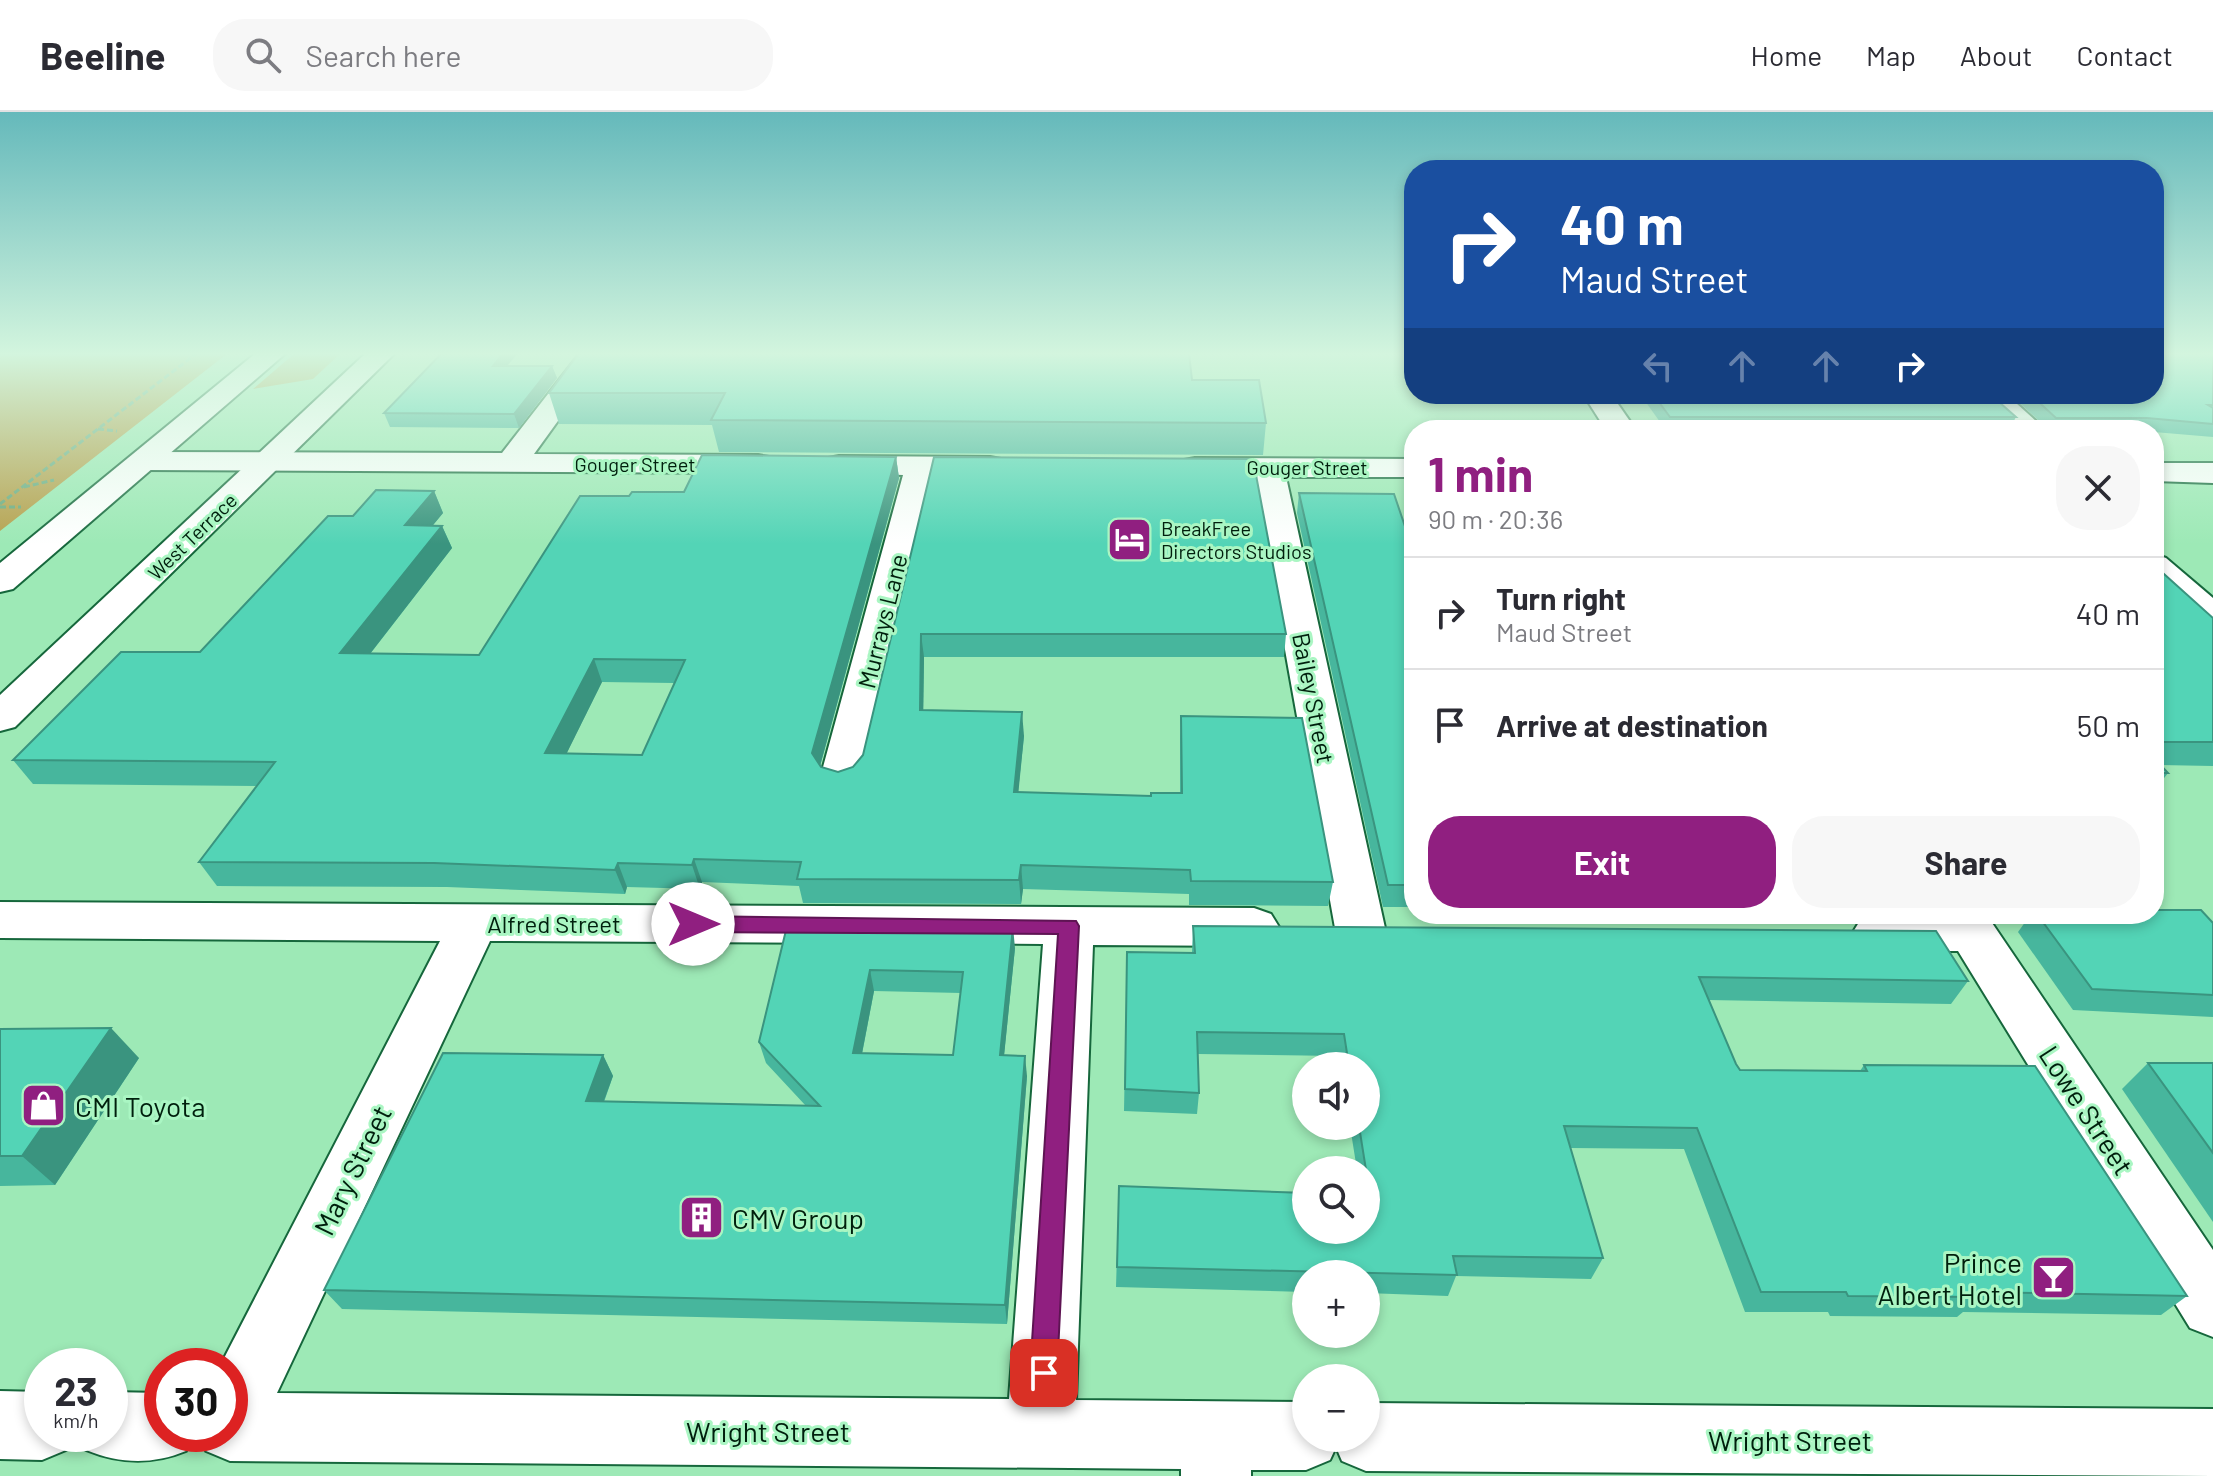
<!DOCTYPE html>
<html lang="en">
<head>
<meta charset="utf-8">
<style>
  body { margin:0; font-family:Barlow,sans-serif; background:#f7f7f7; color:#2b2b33; height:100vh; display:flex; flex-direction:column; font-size:30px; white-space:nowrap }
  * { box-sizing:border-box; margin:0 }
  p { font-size:26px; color:#7c7c81 }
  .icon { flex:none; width:44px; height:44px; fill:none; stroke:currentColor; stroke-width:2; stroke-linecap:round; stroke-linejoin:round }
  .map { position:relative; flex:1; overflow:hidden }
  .panel { position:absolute; left:1404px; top:308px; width:760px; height:504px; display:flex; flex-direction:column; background:#fff; border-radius:32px; box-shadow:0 4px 12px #0003 }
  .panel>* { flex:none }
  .guide { position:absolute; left:1404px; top:48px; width:760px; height:244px; border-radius:32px; box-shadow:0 4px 12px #0003; background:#1a4fa0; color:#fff; overflow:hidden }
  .controls { position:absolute; left:1292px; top:940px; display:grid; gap:16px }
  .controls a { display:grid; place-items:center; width:88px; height:88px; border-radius:50%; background:#fff; box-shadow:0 4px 12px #0003; font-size:40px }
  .speed { position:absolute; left:24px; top:1236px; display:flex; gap:16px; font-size:40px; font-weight:700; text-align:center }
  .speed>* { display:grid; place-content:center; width:104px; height:104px; border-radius:50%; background:#fff; box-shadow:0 4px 12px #0003; line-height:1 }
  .speed small { font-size:20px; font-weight:400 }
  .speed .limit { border:12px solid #d22; background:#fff; color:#111 }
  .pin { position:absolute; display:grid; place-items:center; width:68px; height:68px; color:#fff; margin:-34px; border-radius:16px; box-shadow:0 4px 12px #0006 }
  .me { position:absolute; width:88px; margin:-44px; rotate:90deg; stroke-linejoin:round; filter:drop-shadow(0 0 6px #0008) }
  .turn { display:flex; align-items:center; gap:28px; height:168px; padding:0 24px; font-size:36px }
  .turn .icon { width:104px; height:104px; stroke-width:2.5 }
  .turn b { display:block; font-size:56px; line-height:68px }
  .lanes { display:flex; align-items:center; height:76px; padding:0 24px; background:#0003; justify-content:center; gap:40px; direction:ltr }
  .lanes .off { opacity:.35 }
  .round { display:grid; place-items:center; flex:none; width:84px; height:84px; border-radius:32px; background:#f7f7f7 }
  .overview { display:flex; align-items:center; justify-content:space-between; height:136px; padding:0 24px }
  h1 { font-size:48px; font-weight:700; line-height:60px; color:#901f80 }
  .action { display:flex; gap:16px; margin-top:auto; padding:16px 24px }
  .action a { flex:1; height:92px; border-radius:32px; background:#901f80; color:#fff; font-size:32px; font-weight:700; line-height:92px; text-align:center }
  .action a+a { background:#f7f7f7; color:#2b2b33 }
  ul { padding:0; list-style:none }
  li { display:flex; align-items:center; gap:24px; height:112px; padding:0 24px; border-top:2px solid #e1e1e2 }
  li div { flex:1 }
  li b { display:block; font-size:30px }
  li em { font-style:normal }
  header { display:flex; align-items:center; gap:48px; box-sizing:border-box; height:112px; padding:0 40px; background:#fff; border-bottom:2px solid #e1e1e2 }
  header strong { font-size:38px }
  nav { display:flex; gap:44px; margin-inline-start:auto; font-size:28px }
  .search { width:560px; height:72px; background:#f7f7f7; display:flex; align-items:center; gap:20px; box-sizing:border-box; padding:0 28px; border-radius:32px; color:#7c7c81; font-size:30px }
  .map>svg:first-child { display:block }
  .green { fill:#b7a14f }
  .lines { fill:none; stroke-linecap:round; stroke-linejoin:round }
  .minor-casing { stroke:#16673c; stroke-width:4 }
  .major-casing { stroke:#16673c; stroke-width:4 }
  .path { stroke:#6ba980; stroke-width:3; stroke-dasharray:6 3; stroke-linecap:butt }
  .minor { fill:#fff; fill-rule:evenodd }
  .major { fill:#fff; fill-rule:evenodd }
  .wall { fill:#47b69d; fill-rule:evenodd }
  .shaded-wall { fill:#3a947f }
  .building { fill:#53d4b6; stroke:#3a947f; stroke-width:2; fill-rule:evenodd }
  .route { fill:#901f80; stroke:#5e1453; stroke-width:2 }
  .labels { text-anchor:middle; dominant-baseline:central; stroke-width:6; stroke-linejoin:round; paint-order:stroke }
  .far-street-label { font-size:20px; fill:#001f0d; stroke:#aaf6c3 }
  .far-poi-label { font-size:20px; fill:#001f0d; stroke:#aaf6c3; text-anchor:start }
  .street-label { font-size:24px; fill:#001f0d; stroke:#aaf6c3 }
  .near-poi-label { font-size:28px; fill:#001f0d; stroke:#aaf6c3; text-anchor:start }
  .near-street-label { font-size:28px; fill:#001f0d; stroke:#aaf6c3 }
</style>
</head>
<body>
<header>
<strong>Beeline</strong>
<div class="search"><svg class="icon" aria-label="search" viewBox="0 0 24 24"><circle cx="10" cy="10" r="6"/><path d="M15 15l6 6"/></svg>Search here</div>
<nav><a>Home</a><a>Map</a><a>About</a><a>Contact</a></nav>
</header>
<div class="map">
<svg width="2213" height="1364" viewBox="0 0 2213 1364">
  <rect width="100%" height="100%" fill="#9de9b6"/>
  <!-- green -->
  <g class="green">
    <path d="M 0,241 L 228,241 L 0,419 Z"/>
    <path d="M 295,241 L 341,241 L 313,267 L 253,277 Z"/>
  </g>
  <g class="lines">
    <defs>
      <g id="minor">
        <path d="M 580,241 L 607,241 L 534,342 L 758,343 L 769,345 L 774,352 L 769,359 L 758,361 L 145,358 L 134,356 L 129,349 L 134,342 L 145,340 L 502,341 Z"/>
        <path d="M 1583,282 L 1611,282 L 1636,318 L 1606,318 Z"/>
        <path d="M 1975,282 L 2006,282 L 2046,318 L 2013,318 Z"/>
        <path d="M 839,344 L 990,345 L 1001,347 L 1006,354 L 1001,361 L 934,363 L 864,666 L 857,676 L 842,681 L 827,676 L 820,666 L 903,363 L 828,360 L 823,353 L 828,346 Z"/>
        <path d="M 1195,346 L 1414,347 L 1414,365 L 1286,365 L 1385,816 L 1377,829 L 1360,835 L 1343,829 L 1335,816 L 1254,365 L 1184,362 L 1179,355 L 1184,348 Z"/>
        <path d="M 2154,351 L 2213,351 L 2213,371 L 2154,369 Z"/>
        <path d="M 2154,442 L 2166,446 L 2213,486 L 2213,516 L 2200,513 L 2154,472 Z"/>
        <path d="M 0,790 L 1254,796 L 1271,802 L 1279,815 L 1271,828 L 1254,834 L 1093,833 L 1076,1288 L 1306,1290 L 1306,1326 L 1366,1326 L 1366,1291 L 2213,1297 L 2213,1364 L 1366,1359 L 1342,1349 L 1336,1335 L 1330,1348 L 1306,1358 L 1251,1358 L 1251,1364 L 1181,1364 L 1181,1357 L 230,1349 L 206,1339 L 199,1322 L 230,1322 L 230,1254 L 220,1254 L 440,829 L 0,826 ZM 490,829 L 1043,832 L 1009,1287 L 277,1281 Z"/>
        <path d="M 1875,802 L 1986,802 L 2213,1138 L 2213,1225 L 2190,1216 L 1958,839 L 1878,839 L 1861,833 L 1853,820 L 1861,807 Z"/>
        <path d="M 0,1279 L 42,1280 L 42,1322 L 73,1322 L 66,1338 L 42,1348 L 0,1347 Z"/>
        <path d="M 110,1280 L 162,1281 L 162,1322 L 193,1322 L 186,1339 C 152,1353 120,1352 86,1338 L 79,1322 L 110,1322 Z"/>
      </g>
      <g id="major">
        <path d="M 256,241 L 286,241 L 13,477 L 0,480 L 0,451 Z"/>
        <path d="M 366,241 L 395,241 L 15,615 L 0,619 L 0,583 Z"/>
      </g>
    </defs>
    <!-- minor casing -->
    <use href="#minor" class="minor-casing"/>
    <!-- major casing -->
    <use href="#major" class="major-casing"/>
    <!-- path -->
    <g class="path">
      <path d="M 98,317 L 117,319"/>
      <path d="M 24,375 L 54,368"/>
      <path d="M 0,392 L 197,241"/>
      <path d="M 0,395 L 21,395"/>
    </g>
    <!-- minor -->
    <use href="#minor" class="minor"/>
    <!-- major -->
    <use href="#major" class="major"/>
  </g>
  <!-- wall -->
  <g class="wall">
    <path d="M 2213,241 L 2213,325 L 2154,320 L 2154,318 L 2049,318 L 2010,282 L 2154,282 Z"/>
    <path d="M 508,254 L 552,254 L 557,266 L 519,316 L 390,315 L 384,301 Z"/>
    <path d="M 1192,268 L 1266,311 L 1263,343 L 719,340 L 712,313 L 559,312 L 549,281 Z"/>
    <path d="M 1640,282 L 1990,282 L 2016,305 L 2009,318 L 1665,317 Z"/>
    <path d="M 896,345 L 899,366 L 820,654 L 821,655 L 838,660 L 853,655 L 863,643 L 934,345 L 1286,522 L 1284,545 L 924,545 L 923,598 L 1024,624 L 1018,680 L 1151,684 L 1180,681 L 1180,627 L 1181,604 L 1333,770 L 1328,794 L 1189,793 L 1189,782 L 1023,777 L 1021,792 L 803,791 L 799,774 L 702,770 L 700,777 L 627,775 L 625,782 L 447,775 L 217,774 L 199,750 L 257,674 L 33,672 L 13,648 L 200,540 L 434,379 L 443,401 L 433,413 L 442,414 L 452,436 L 370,542 L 479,543 L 629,384 L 684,380 ZM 602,570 L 674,571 L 642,643 L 566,642 Z"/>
    <path d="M 1299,381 L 1411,432 L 1414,432 L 1414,795 L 1383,795 L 1297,401 Z"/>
    <path d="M 2154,453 L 2213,506 L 2213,654 L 2160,653 L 2168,661 L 2154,679 Z"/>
    <path d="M 2031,802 L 2154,802 L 2213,811 L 2213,905 L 2073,898 L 2018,820 Z"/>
    <path d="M 787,814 L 1015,836 L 1004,943 L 1027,964 L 1007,1212 L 342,1197 L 324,1178 L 603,943 L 613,964 L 604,990 L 806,994 L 766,951 L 759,930 ZM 874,879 L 961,881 L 953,943 L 862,942 Z"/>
    <path d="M 1193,814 L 1968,869 L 1951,892 L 1708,888 L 1736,952 L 1740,958 L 1860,959 L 1864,953 L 2187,1184 L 2161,1203 L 1963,1200 L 1957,1205 L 1830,1204 L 1828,1200 L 1745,1200 L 1684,1037 L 1570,1036 L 1603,1146 L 1591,1167 L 1456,1164 L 1448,1184 L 1366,1181 L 1366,1162 L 1306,1162 L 1306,1180 L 1116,1175 L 1119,1074 L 1366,1118 L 1366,1058 L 1357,1058 L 1350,1014 L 1366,1014 L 1366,954 L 1341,954 L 1339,944 L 1198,942 L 1199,981 L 1197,1002 L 1124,999 L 1127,840 L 1192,841 Z"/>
    <path d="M 0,917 L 139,946 L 55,1073 L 0,1074 Z"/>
    <path d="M 2148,951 L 2213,951 L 2213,1110 L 2122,977 Z"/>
  </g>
  <!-- shaded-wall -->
  <g class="shaded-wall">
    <path d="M 503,241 L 518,241 L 497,266 L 493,254 Z"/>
    <path d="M 552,254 L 557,266 L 519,316 L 514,302 Z"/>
    <path d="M 896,345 L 899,366 L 817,665 L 812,641 Z"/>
    <path d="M 434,379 L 443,401 L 415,435 L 405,413 Z"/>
    <path d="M 442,414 L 452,436 L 352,565 L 340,541 Z"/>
    <path d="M 921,522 L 924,545 L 923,621 L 920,598 Z"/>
    <path d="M 594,547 L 602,570 L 555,665 L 545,641 Z"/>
    <path d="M 1022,600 L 1024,624 L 1016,704 L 1014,680 Z"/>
    <path d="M 694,747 L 702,770 L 700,777 L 692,753 Z"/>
    <path d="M 618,751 L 627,775 L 625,782 L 615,758 Z"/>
    <path d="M 1021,753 L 1023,777 L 1021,792 L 1019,768 Z"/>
    <path d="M 1013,815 L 1015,836 L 1002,964 L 1000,943 Z"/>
    <path d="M 870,858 L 874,879 L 858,962 L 853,941 Z"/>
    <path d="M 111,916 L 139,946 L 55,1073 L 22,1044 Z"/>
    <path d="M 603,943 L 613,964 L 596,1010 L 586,989 Z"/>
    <path d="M 1025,944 L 1027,964 L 1007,1212 L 1005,1193 Z"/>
  </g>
  <!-- building -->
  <g class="building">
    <path d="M 442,241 L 503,241 L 493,254 L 552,254 L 514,302 L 384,301 Z"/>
    <path d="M 579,241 L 1189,241 L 1192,268 L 1259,268 L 1266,311 L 711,308 L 725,281 L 549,281 Z"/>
    <path d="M 2154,241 L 2213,241 L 2213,293 L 2208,293 L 2213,296 L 2213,312 L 2147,306 L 2056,306 L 2030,282 L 2154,282 Z"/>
    <path d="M 1653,282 L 1990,282 L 2016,305 L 1670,305 Z"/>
    <path d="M 702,343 L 896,345 L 812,641 L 821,655 L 838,660 L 853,655 L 863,643 L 934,345 L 1253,347 L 1286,522 L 921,522 L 920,598 L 1022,600 L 1014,680 L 1151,684 L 1151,681 L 1182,681 L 1181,604 L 1302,606 L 1333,770 L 1191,769 L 1190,758 L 1021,753 L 1019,768 L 797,767 L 801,750 L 694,747 L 692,753 L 618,751 L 615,758 L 434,751 L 199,750 L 275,650 L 13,648 L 121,540 L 200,540 L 328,404 L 353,404 L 376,378 L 434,379 L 405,413 L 442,414 L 340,541 L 479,543 L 580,384 L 629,384 L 632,380 L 684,380 ZM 594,547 L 685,548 L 642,643 L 545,641 Z"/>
    <path d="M 1299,381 L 1394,382 L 1411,432 L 1414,432 L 1414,773 L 1388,773 Z"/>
    <path d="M 2154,453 L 2213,506 L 2213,630 L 2154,630 Z"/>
    <path d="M 2154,646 L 2168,661 L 2154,661 Z"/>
    <path d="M 2154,798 L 2201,798 L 2213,811 L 2213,883 L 2092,877 L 2037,802 L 2154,802 Z"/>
    <path d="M 787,814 L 1013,815 L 1000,943 L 1025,944 L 1005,1193 L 324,1178 L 443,941 L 603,943 L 586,989 L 820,994 L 759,930 ZM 870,858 L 963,860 L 953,943 L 853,941 Z"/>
    <path d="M 1193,814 L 1936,819 L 1968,869 L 1699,865 L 1736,952 L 1740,958 L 1867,959 L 1864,953 L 2035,954 L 2187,1184 L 1976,1180 L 1979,1185 L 1848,1184 L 1846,1180 L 1761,1180 L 1697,1016 L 1564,1014 L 1603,1146 L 1453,1144 L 1457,1163 L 1117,1155 L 1119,1074 L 1306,1081 L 1306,1118 L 1366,1118 L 1366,1083 L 1370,1083 L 1359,1014 L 1366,1014 L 1366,954 L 1349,954 L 1344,922 L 1197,920 L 1199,981 L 1125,977 L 1127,840 L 1195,841 Z"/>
    <path d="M 111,916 L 22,1044 L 0,1044 L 0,917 Z"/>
    <path d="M 2148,951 L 2213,951 L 2213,1041 Z"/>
  </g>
  <!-- sky -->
  <linearGradient id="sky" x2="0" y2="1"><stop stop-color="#65b9bb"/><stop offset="0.56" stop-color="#d3f5de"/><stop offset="1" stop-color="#d3f5de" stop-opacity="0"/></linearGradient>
  <rect width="2213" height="432" fill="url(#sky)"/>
  <!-- route -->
  <path class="route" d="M 693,804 L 1076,809 L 1079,814 L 1057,1261 L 1053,1271 L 1044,1275 L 1034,1271 L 1030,1261 L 1058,822 L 693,820 L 686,817 L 683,812 L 686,807 Z"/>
  <!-- icons -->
  <defs>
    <symbol id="hotel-square" viewBox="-11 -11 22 22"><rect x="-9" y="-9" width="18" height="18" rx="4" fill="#901f80" stroke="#aaf6c3"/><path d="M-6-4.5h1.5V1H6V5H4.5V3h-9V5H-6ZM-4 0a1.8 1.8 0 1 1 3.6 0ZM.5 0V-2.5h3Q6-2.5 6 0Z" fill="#fff"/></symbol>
    <symbol id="shop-square" viewBox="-11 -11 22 22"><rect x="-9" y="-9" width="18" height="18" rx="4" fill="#901f80" stroke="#aaf6c3"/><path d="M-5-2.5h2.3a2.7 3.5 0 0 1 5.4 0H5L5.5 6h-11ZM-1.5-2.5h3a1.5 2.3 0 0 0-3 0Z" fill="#fff"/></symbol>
    <symbol id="building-square" viewBox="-11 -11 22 22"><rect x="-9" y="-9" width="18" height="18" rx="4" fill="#901f80" stroke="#aaf6c3"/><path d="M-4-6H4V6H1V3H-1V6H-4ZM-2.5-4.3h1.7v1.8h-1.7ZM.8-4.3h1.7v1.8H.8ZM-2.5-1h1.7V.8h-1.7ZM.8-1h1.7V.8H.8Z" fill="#fff"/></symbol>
    <symbol id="bar-square" viewBox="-11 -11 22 22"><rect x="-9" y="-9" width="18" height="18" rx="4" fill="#901f80" stroke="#aaf6c3"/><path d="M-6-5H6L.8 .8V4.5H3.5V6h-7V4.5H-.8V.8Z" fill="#fff"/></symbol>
  </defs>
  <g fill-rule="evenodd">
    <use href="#hotel-square" x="1104" y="402" width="51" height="51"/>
    <use href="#shop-square" x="18" y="968" width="51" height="51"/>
    <use href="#building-square" x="676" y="1080" width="51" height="51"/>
    <use href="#bar-square" x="2028" y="1140" width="51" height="51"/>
  </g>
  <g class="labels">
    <!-- far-street labels -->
    <g class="far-street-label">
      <text x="635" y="352">Gouger Street</text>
      <text x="1307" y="355">Gouger Street</text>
      <text transform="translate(192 424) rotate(-44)">West Terrace</text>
    </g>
    <!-- far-poi labels -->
    <g class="far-poi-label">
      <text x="1161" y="416">BreakFree<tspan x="1161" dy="23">Directors Studios</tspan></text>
    </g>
    <!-- street labels -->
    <g class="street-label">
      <text transform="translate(882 509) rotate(-76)">Murrays Lane</text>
      <text transform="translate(1314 586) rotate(79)">Bailey Street</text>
      <text x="554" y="811">Alfred Street</text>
    </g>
    <!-- near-poi labels -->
    <g class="near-poi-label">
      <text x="75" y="994">CMI Toyota</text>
      <text x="732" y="1106">CMV Group</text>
      <text x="2022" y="1150" text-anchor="end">Prince<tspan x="2022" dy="32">Albert Hotel</tspan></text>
    </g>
    <!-- near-street labels -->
    <g class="near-street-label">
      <text transform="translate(2087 998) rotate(57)">Lowe Street</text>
      <text transform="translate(352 1058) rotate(-64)">Mary Street</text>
      <text x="768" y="1319">Wright Street</text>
      <text x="1790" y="1328">Wright Street</text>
    </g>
  </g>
</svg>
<div class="controls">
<a><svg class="icon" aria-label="sound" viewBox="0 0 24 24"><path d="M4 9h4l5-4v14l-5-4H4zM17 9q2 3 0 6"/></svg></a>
<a><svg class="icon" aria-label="search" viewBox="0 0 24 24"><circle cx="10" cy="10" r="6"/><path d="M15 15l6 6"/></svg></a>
<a>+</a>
<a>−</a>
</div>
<div class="speed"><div>23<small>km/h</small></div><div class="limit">30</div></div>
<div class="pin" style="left:1044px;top:1261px;background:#d93025"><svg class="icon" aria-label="arrive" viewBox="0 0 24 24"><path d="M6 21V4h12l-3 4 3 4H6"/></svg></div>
<svg class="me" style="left:693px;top:812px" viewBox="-20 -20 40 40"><circle r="19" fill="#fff"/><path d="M0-13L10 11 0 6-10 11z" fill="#901f80"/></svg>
<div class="guide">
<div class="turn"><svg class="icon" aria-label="right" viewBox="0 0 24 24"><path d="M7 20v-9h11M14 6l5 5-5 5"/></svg><div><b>40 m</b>Maud Street</div></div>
<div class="lanes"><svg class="icon off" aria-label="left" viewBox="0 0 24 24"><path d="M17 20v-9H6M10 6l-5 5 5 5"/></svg><svg class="icon off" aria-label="ahead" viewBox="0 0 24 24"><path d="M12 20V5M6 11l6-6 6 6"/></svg><svg class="icon off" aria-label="ahead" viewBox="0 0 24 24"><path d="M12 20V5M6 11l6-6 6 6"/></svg><svg class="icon" aria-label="right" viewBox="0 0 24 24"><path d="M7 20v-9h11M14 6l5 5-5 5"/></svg></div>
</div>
<section class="panel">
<div class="overview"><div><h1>1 min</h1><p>90 m · 20:36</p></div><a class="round"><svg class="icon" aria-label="close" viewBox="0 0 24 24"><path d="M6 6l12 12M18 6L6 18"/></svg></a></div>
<ul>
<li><svg class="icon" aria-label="right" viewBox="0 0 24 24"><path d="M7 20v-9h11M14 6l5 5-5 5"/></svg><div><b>Turn right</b><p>Maud Street</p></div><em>40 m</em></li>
<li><svg class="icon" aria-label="arrive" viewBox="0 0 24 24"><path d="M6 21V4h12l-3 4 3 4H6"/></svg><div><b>Arrive at destination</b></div><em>50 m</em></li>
</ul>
<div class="action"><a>Exit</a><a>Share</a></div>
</section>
</div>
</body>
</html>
